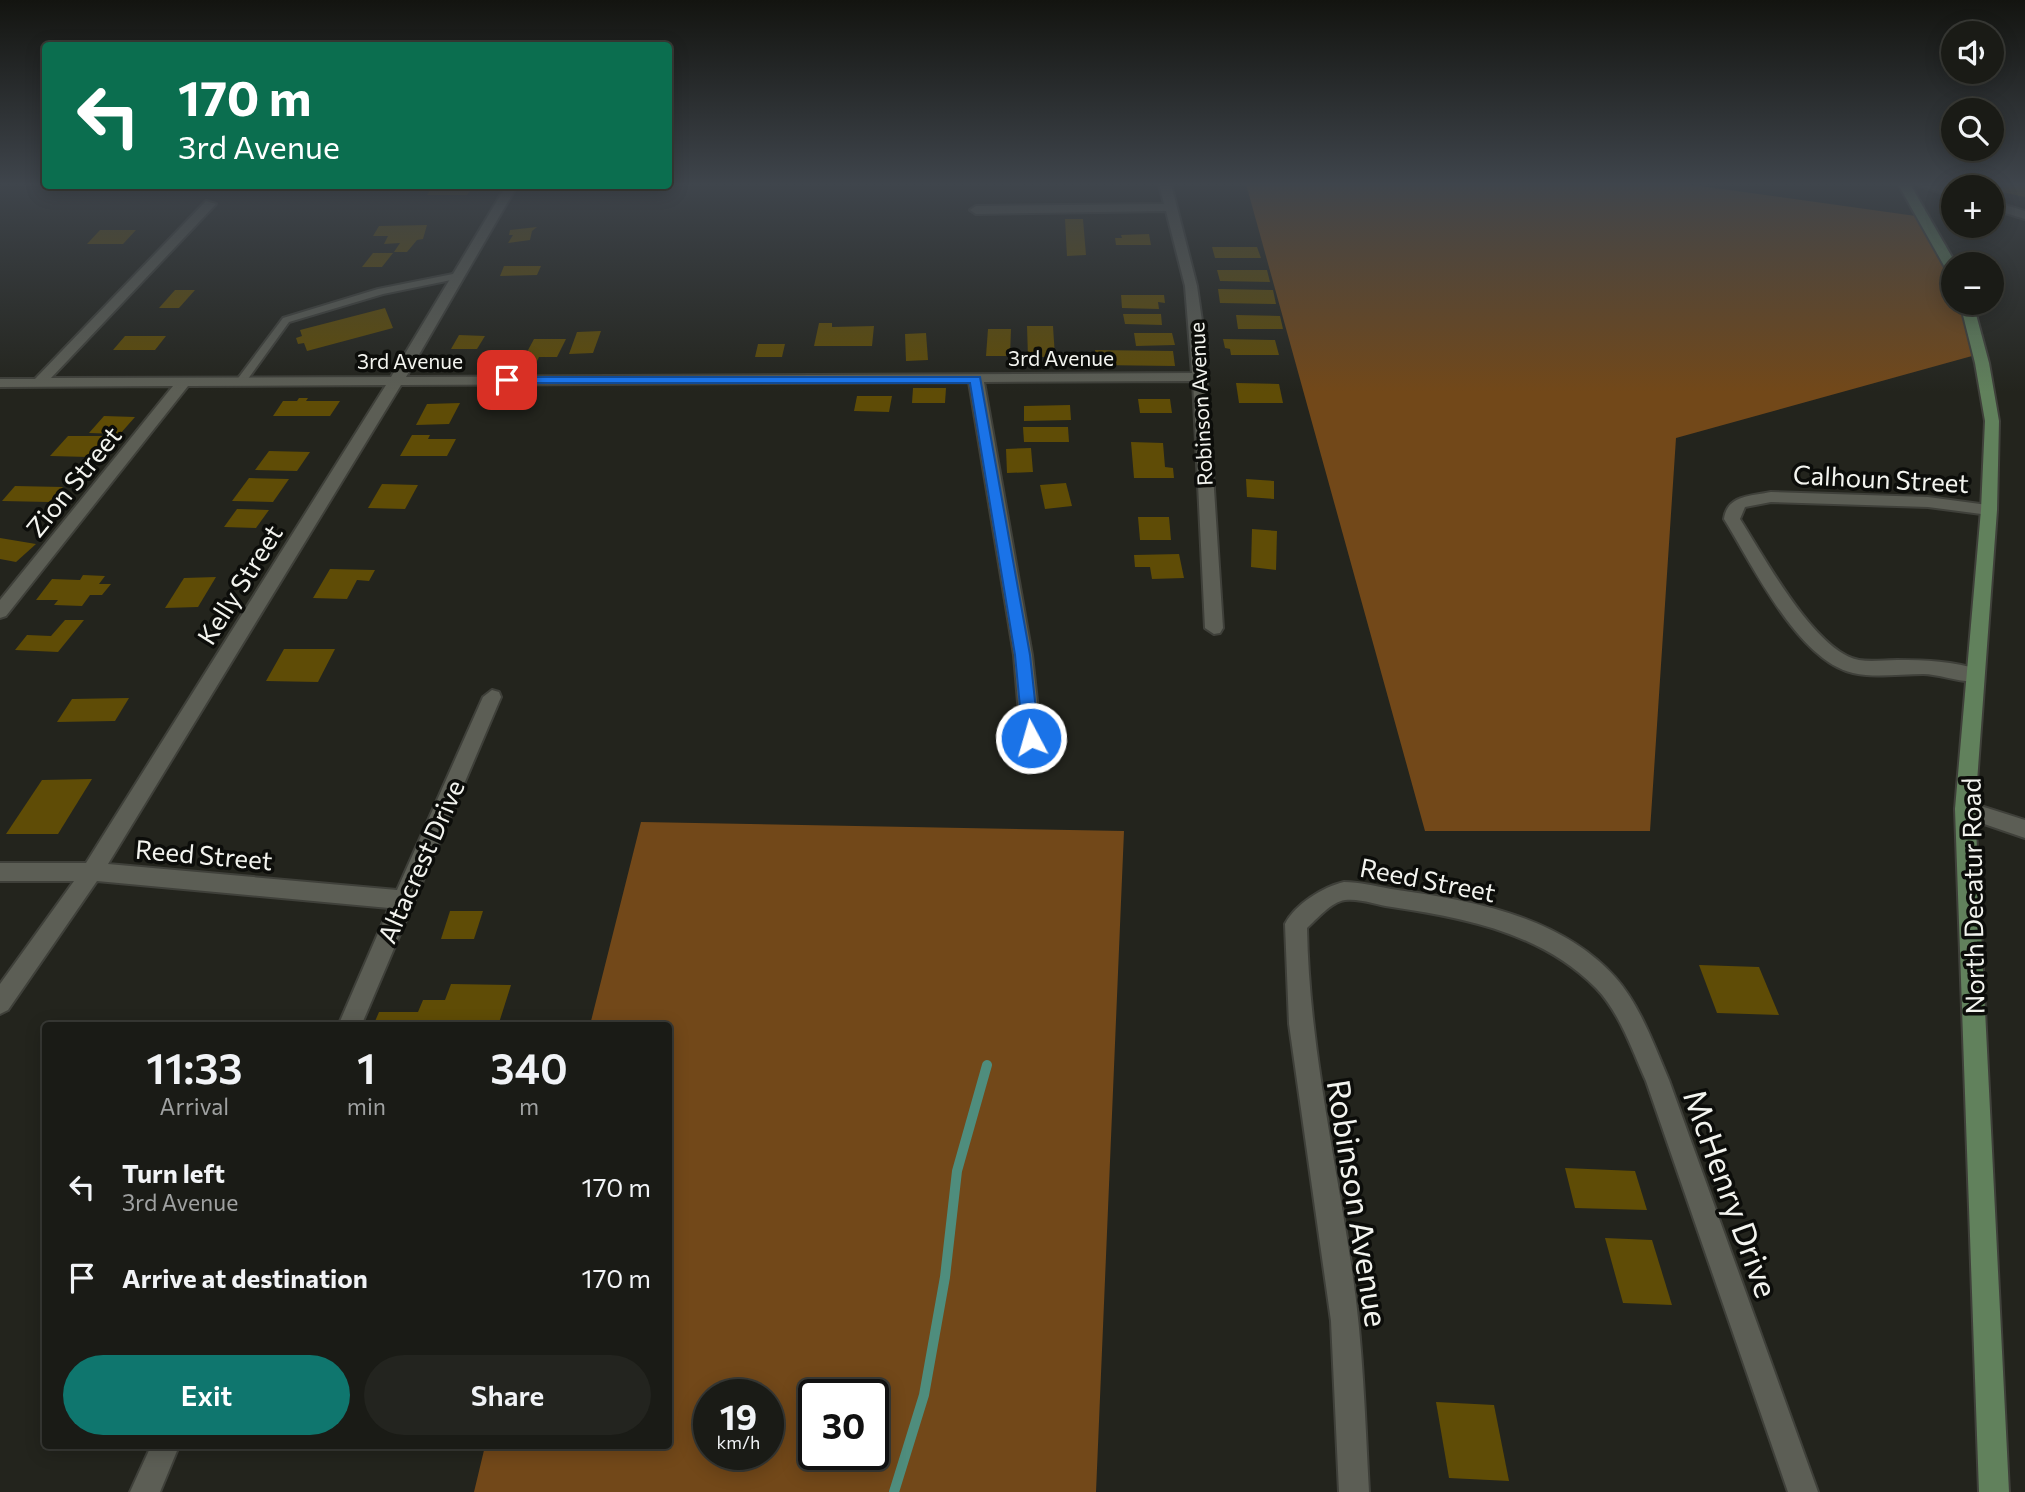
<!DOCTYPE html>
<html lang="en">
<head>
<meta charset="utf-8">
<style>
  body { margin:0; font-family:Commissioner,sans-serif; background:#23241f; color:#f1f3f6; height:100vh; display:flex; flex-direction:column; font-size:26px; white-space:nowrap }
  * { box-sizing:border-box; margin:0 }
  p { font-size:23px; color:#9fa1a1 }
  .icon { flex:none; width:38px; height:38px; fill:none; stroke:currentColor; stroke-width:2; stroke-linecap:round; stroke-linejoin:round }
  .map { position:relative; flex:1; overflow:hidden }
  .side { position:absolute; left:42px; top:1022px; width:630px; height:427px; display:flex; flex-direction:column; background:#1a1b16; border-radius:7px; box-shadow:0 4px 18px #0003,0 0 0 2px #383935 }
  .side>* { flex:none }
  .top-card { position:absolute; left:42px; top:42px; width:630px; height:147px; border-radius:7px; box-shadow:0 4px 18px #0003,0 0 0 2px #383935; background:#0b6e4f; color:#fff; overflow:hidden }
  .buttons { position:absolute; left:1941px; top:21px; display:grid; gap:14px }
  .buttons a { display:grid; place-items:center; width:63px; height:63px; border-radius:50%; background:#1a1b16; box-shadow:0 4px 18px #0003,0 0 0 2px #383935; font-size:35px }
  .speed { position:absolute; left:693px; top:1379px; display:flex; gap:14px; font-size:35px; font-weight:700; text-align:center }
  .speed>* { display:grid; place-content:center; width:91px; height:91px; border-radius:50%; background:#1a1b16; box-shadow:0 4px 18px #0003,0 0 0 2px #383935; line-height:1 }
  .speed small { font-size:18px; font-weight:400 }
  .speed .limit { border:4px solid #111; border-radius:10px; background:#fff; color:#111 }
  .pin { position:absolute; display:grid; place-items:center; width:60px; height:60px; color:#fff; margin:-30px; border-radius:14px; box-shadow:0 4px 10px #0006 }
  .me { position:absolute; width:77px; margin:-38px; rotate:354deg; stroke-linejoin:round; filter:drop-shadow(0 0 5px #0008) }
  .turn { display:flex; align-items:center; gap:24px; height:147px; padding:0 21px; font-size:32px }
  .turn .icon { width:91px; height:91px; stroke-width:2.5 }
  .turn b { display:block; font-size:49px; line-height:60px }
  .eta { display:flex; justify-content:space-evenly; align-items:center; height:119px; text-align:center }
  .eta b { font-size:42px; font-weight:600; line-height:49px }
  .action { display:flex; gap:14px; margin-top:auto; padding:14px 21px }
  .action a { flex:1; height:80px; border-radius:42px; background:#0f766e; color:#fff; font-size:28px; font-weight:600; line-height:80px; text-align:center }
  .action a+a { background:#23241f; color:#f1f3f6 }
  ul { padding:0; list-style:none }
  li { display:flex; align-items:center; gap:21px; height:91px; padding:0 21px }
  li div { flex:1 }
  li b { display:block; font-size:26px }
  li em { font-style:normal }
  .map>svg:first-child { display:block }
  .forest { fill:#724819; fill-rule:evenodd }
  .lines { fill:none; stroke-linecap:round; stroke-linejoin:round }
  .stream { stroke:#4f8d7d; stroke-width:10 }
  .building { fill:#5f4c06 }
  .service-casing { stroke:#3f403a; stroke-width:4 }
  .minor-casing { stroke:#3f403a; stroke-width:4 }
  .secondary-casing { stroke:#3f403a; stroke-width:4 }
  .service { fill:#5c5e55; fill-rule:evenodd }
  .minor { fill:#5c5e55; fill-rule:evenodd }
  .secondary { fill:#61815c; fill-rule:evenodd }
  .route { fill:#1a73e8; stroke:#114b97; stroke-width:2 }
  .labels { text-anchor:middle; dominant-baseline:central; stroke-width:7; stroke-linejoin:round; paint-order:stroke }
  .far-street-label { font-size:21px; fill:#f3f4ef; stroke:#0c0d0a }
  .street-label { font-size:26px; fill:#f3f4ef; stroke:#0c0d0a }
  .near-street-label { font-size:32px; fill:#f3f4ef; stroke:#0c0d0a }
</style>
</head>
<body>
<div class="map">
<svg width="2025" height="1492" viewBox="0 0 2025 1492">
  <rect width="100%" height="100%" fill="#23241d"/>
  <!-- forest -->
  <g class="forest">
    <path d="M 1246,184 L 1686,184 L 1923,217 L 1953,283 L 1953,303 L 1961,303 L 1972,356 L 1676,438 L 1650,831 L 1425,831 Z"/>
    <path d="M 641,822 L 1124,831 L 1096,1492 L 474,1492 L 485,1446 L 668,1446 L 668,1026 L 590,1025 ZM 709,1395 L 768,1395 L 768,1454 L 709,1454 ZM 814,1395 L 873,1395 L 873,1454 L 814,1454 Z"/>
  </g>
  <g class="lines">
    <!-- stream -->
    <path class="stream" d="M 894,1492 L 924,1395 L 945,1277 L 957,1171 L 987,1065"/>
  </g>
  <!-- building -->
  <g class="building">
    <path d="M 2002,184 L 2025,184 L 2025,197 L 2002,192 Z"/>
    <path d="M 433,186 L 474,186 L 467,195 L 427,195 Z"/>
    <path d="M 1065,219 L 1083,219 L 1086,255 L 1067,256 Z"/>
    <path d="M 427,225 L 423,239 L 417,240 L 407,252 L 394,252 L 400,243 L 384,244 L 388,236 L 373,236 L 379,226 Z"/>
    <path d="M 537,227 L 532,231 L 530,240 L 508,243 L 513,235 L 509,235 L 510,230 Z"/>
    <path d="M 100,230 L 136,230 L 123,244 L 87,244 Z"/>
    <path d="M 1149,234 L 1151,245 L 1116,245 L 1115,238 L 1122,238 L 1121,235 Z"/>
    <path d="M 1212,247 L 1257,247 L 1261,258 L 1215,258 Z"/>
    <path d="M 373,253 L 393,253 L 382,267 L 362,267 Z"/>
    <path d="M 504,266 L 541,266 L 537,275 L 500,276 Z"/>
    <path d="M 1217,270 L 1267,270 L 1270,282 L 1220,281 Z"/>
    <path d="M 1218,289 L 1273,290 L 1276,304 L 1220,303 Z"/>
    <path d="M 175,290 L 195,290 L 179,308 L 159,308 Z"/>
    <path d="M 1121,295 L 1164,295 L 1165,303 L 1158,302 L 1159,309 L 1122,308 Z"/>
    <path d="M 385,308 L 393,328 L 307,351 L 304,343 L 298,344 L 296,338 L 302,336 L 300,330 Z"/>
    <path d="M 1123,314 L 1161,314 L 1162,325 L 1125,324 Z"/>
    <path d="M 1236,315 L 1280,316 L 1283,329 L 1238,329 Z"/>
    <path d="M 819,323 L 832,323 L 832,327 L 874,326 L 872,346 L 814,346 Z"/>
    <path d="M 1027,326 L 1053,326 L 1055,357 L 1028,357 Z"/>
    <path d="M 988,329 L 1011,329 L 1010,356 L 986,356 Z"/>
    <path d="M 601,331 L 593,353 L 569,354 L 577,332 Z"/>
    <path d="M 926,333 L 928,360 L 906,361 L 905,334 Z"/>
    <path d="M 1134,333 L 1172,333 L 1175,345 L 1136,346 Z"/>
    <path d="M 459,335 L 485,336 L 477,349 L 451,349 Z"/>
    <path d="M 125,336 L 166,336 L 155,350 L 113,350 Z"/>
    <path d="M 534,339 L 566,339 L 557,357 L 539,357 L 534,367 L 519,367 Z"/>
    <path d="M 1223,339 L 1275,340 L 1279,355 L 1231,355 L 1230,349 L 1225,348 Z"/>
    <path d="M 758,344 L 785,344 L 782,357 L 755,357 Z"/>
    <path d="M 1095,350 L 1173,351 L 1175,366 L 1096,365 Z"/>
    <path d="M 1236,383 L 1279,384 L 1283,403 L 1239,403 Z"/>
    <path d="M 913,388 L 946,388 L 945,403 L 912,403 Z"/>
    <path d="M 857,396 L 892,396 L 889,412 L 854,411 Z"/>
    <path d="M 299,398 L 308,398 L 306,401 L 340,401 L 330,416 L 273,416 L 283,401 L 297,401 Z"/>
    <path d="M 1138,399 L 1170,399 L 1172,413 L 1140,413 Z"/>
    <path d="M 460,403 L 449,424 L 416,425 L 427,404 Z"/>
    <path d="M 1070,405 L 1071,420 L 1024,421 L 1024,406 Z"/>
    <path d="M 104,416 L 135,417 L 120,434 L 89,433 Z"/>
    <path d="M 1023,427 L 1068,427 L 1069,442 L 1024,442 Z"/>
    <path d="M 412,435 L 430,435 L 428,439 L 456,439 L 447,456 L 400,456 Z"/>
    <path d="M 68,436 L 107,436 L 89,457 L 50,456 Z"/>
    <path d="M 1131,442 L 1163,443 L 1165,467 L 1173,468 L 1174,478 L 1134,478 Z"/>
    <path d="M 1031,448 L 1033,472 L 1007,473 L 1006,449 Z"/>
    <path d="M 269,451 L 310,452 L 297,471 L 255,470 Z"/>
    <path d="M 249,478 L 289,479 L 273,502 L 232,501 Z"/>
    <path d="M 1246,479 L 1274,481 L 1274,499 L 1247,497 Z"/>
    <path d="M 1066,483 L 1072,506 L 1045,509 L 1040,485 Z"/>
    <path d="M 382,484 L 418,485 L 405,509 L 368,508 Z"/>
    <path d="M 15,486 L 63,487 L 49,502 L 2,501 Z"/>
    <path d="M 237,509 L 269,510 L 256,528 L 224,527 Z"/>
    <path d="M 1138,517 L 1169,517 L 1171,540 L 1140,540 Z"/>
    <path d="M 1252,529 L 1277,531 L 1276,570 L 1251,567 Z"/>
    <path d="M 0,538 L 36,544 L 16,562 L 0,559 Z"/>
    <path d="M 1179,554 L 1184,578 L 1152,579 L 1150,567 L 1135,567 L 1134,555 Z"/>
    <path d="M 330,569 L 375,570 L 369,581 L 357,580 L 347,599 L 313,598 Z"/>
    <path d="M 83,575 L 105,576 L 99,584 L 111,584 L 102,595 L 90,595 L 82,606 L 54,605 L 58,600 L 36,600 L 52,579 L 80,580 Z"/>
    <path d="M 216,577 L 198,607 L 165,608 L 184,578 Z"/>
    <path d="M 65,620 L 84,620 L 58,652 L 15,650 L 27,635 L 51,636 Z"/>
    <path d="M 284,649 L 335,649 L 318,682 L 266,681 Z"/>
    <path d="M 129,698 L 115,721 L 57,722 L 72,699 Z"/>
    <path d="M 92,779 L 58,834 L 6,834 L 42,780 Z"/>
    <path d="M 450,911 L 483,911 L 474,939 L 441,939 Z"/>
    <path d="M 1699,965 L 1759,967 L 1779,1015 L 1717,1013 Z"/>
    <path d="M 451,984 L 511,985 L 498,1026 L 373,1026 L 379,1012 L 418,1012 L 423,1000 L 445,1000 Z"/>
    <path d="M 1565,1168 L 1635,1171 L 1647,1210 L 1575,1208 Z"/>
    <path d="M 1605,1238 L 1652,1240 L 1672,1305 L 1623,1303 Z"/>
    <path d="M 1436,1402 L 1494,1405 L 1509,1481 L 1449,1478 Z"/>
  </g>
  <g class="lines">
    <defs>
      <path id="service" d="M 458,273 L 463,276 L 461,278 L 383,294 L 289,322 L 245,383 L 241,384 L 236,381 L 283,318 L 378,289 Z"/>
      <g id="minor">
        <path d="M 1159,184 L 1171,184 L 1197,286 L 1204,335 L 1223,628 L 1220,633 L 1214,634 L 1205,628 L 1193,381 L 984,382 L 1032,655 L 1041,738 L 1038,743 L 1024,743 L 1021,738 L 1014,655 L 969,382 L 401,385 L 108,864 L 397,890 L 483,697 L 492,690 L 499,692 L 501,697 L 361,1026 L 338,1026 L 389,908 L 97,881 L 8,1010 L 0,1014 L 0,984 L 74,881 L 0,881 L 0,863 L 86,863 L 386,385 L 188,386 L 6,616 L 0,618 L 0,600 L 173,386 L 0,387 L 0,379 L 35,379 L 206,201 L 216,204 L 51,378 L 391,377 L 506,186 L 517,186 L 406,377 L 1192,373 L 1185,286 L 1166,211 L 976,214 L 970,210 L 976,206 L 1164,204 Z"/>
        <path d="M 1916,184 L 1933,184 L 1953,189 L 1953,197 Z"/>
        <path d="M 1992,201 L 2025,211 L 2025,219 L 1992,209 Z"/>
        <path d="M 1771,492 L 1928,497 L 1995,506 L 1995,514 L 1989,515 L 1928,507 L 1771,502 L 1745,507 L 1740,519 C 1763,555 1815,652 1859,660 C 1871,662 1885,660 1897,660 C 1926,660 1953,661 1981,670 L 1984,675 L 1981,680 C 1965,685 1941,674 1923,674 C 1901,674 1874,678 1853,673 C 1798,661 1752,564 1724,519 C 1727,495 1751,496 1771,492 Z"/>
        <path d="M 1965,801 L 2025,820 L 2025,838 L 1958,815 L 1955,809 L 1958,803 Z"/>
        <path d="M 1344,882 C 1360,882 1375,886 1391,889 C 1469,900 1559,915 1615,977 C 1640,1005 1654,1045 1669,1080 L 1818,1492 L 1788,1492 L 1646,1081 C 1632,1050 1620,1013 1596,988 C 1541,933 1466,918 1392,907 C 1377,905 1360,898 1345,900 C 1331,902 1317,919 1307,928 C 1309,1044 1335,1155 1352,1270 C 1363,1343 1365,1418 1369,1492 L 1339,1492 L 1331,1321 L 1289,1024 L 1285,924 C 1295,904 1323,887 1344,882 Z"/>
        <path d="M 151,1446 L 179,1446 L 160,1492 L 130,1492 Z"/>
      </g>
      <g id="secondary">
        <path d="M 1898,184 L 1910,184 L 1956,264 L 1953,264 L 1953,275 L 1947,271 Z"/>
        <path d="M 1960,303 L 1973,303 L 1989,363 L 1999,421 L 1997,510 L 1975,809 L 2009,1492 L 1979,1492 L 1955,809 L 1981,510 L 1985,421 L 1975,363 Z"/>
      </g>
    </defs>
    <!-- service casing -->
    <use href="#service" class="service-casing"/>
    <!-- minor casing -->
    <use href="#minor" class="minor-casing"/>
    <!-- secondary casing -->
    <use href="#secondary" class="secondary-casing"/>
    <!-- service -->
    <use href="#service" class="service"/>
    <!-- minor -->
    <use href="#minor" class="minor"/>
    <!-- secondary -->
    <use href="#secondary" class="secondary"/>
  </g>
  <!-- sky -->
  <linearGradient id="sky" x2="0" y2="1"><stop stop-color="#131410"/><stop offset="0.47" stop-color="#3f454c"/><stop offset="1" stop-color="#3f454c" stop-opacity="0"/></linearGradient>
  <rect width="2025" height="392" fill="url(#sky)"/>
  <!-- route -->
  <path class="route" d="M 507,377 L 980,377 L 1030,655 L 1039,738 L 1036,742 L 1025,742 L 1023,738 L 1015,655 L 970,383 L 503,383 L 503,378 Z"/>
  <g class="labels">
    <!-- far-street labels -->
    <g class="far-street-label">
      <text x="1061" y="357">3rd Avenue</text>
      <text x="410" y="360">3rd Avenue</text>
      <text transform="translate(1200 404) rotate(-93)">Robinson Avenue</text>
    </g>
    <!-- street labels -->
    <g class="street-label">
      <text transform="translate(1881 478) rotate(3)">Calhoun Street</text>
      <text transform="translate(73 481) rotate(-51)">Zion Street</text>
      <text transform="translate(239 584) rotate(-58)">Kelly Street</text>
      <text transform="translate(204 854) rotate(5)">Reed Street</text>
      <text transform="translate(420 861) rotate(-66)">Altacrest Drive</text>
      <text transform="translate(1428 879) rotate(11)">Reed Street</text>
      <text transform="translate(1972 896) rotate(-91)">North Decatur Road</text>
    </g>
    <!-- near-street labels -->
    <g class="near-street-label">
      <text transform="translate(1732 1193) rotate(70)">McHenry Drive</text>
      <text transform="translate(1359 1203) rotate(81)">Robinson Avenue</text>
    </g>
  </g>
</svg>
<div class="buttons">
<a><svg class="icon" aria-label="sound" viewBox="0 0 24 24"><path d="M4 9h4l5-4v14l-5-4H4zM17 9q2 3 0 6"/></svg></a>
<a><svg class="icon" aria-label="search" viewBox="0 0 24 24"><circle cx="10" cy="10" r="6"/><path d="M15 15l6 6"/></svg></a>
<a>+</a>
<a>−</a>
</div>
<div class="speed"><div>19<small>km/h</small></div><div class="limit">30</div></div>
<div class="pin" style="left:507px;top:380px;background:#d93025"><svg class="icon" aria-label="arrive" viewBox="0 0 24 24"><path d="M6 21V4h12l-3 4 3 4H6"/></svg></div>
<svg class="me" style="left:1031px;top:738px" viewBox="-20 -20 40 40"><circle r="17" fill="#1a73e8" stroke="#fff" stroke-width="3"/><path d="M0-11L8 9 0 5-8 9z" fill="#fff"/></svg>
<div class="top-card">
<div class="turn"><svg class="icon" aria-label="left" viewBox="0 0 24 24"><path d="M17 20v-9H6M10 6l-5 5 5 5"/></svg><div><b>170 m</b>3rd Avenue</div></div>
</div>
<section class="side">
<div class="eta">
<div><b>11:33</b><p>Arrival</p></div>
<div><b>1</b><p>min</p></div>
<div><b>340</b><p>m</p></div>
</div>
<ul>
<li><svg class="icon" aria-label="left" viewBox="0 0 24 24"><path d="M17 20v-9H6M10 6l-5 5 5 5"/></svg><div><b>Turn left</b><p>3rd Avenue</p></div><em>170 m</em></li>
<li><svg class="icon" aria-label="arrive" viewBox="0 0 24 24"><path d="M6 21V4h12l-3 4 3 4H6"/></svg><div><b>Arrive at destination</b></div><em>170 m</em></li>
</ul>
<div class="action"><a>Exit</a><a>Share</a></div>
</section>
</div>
</body>
</html>
